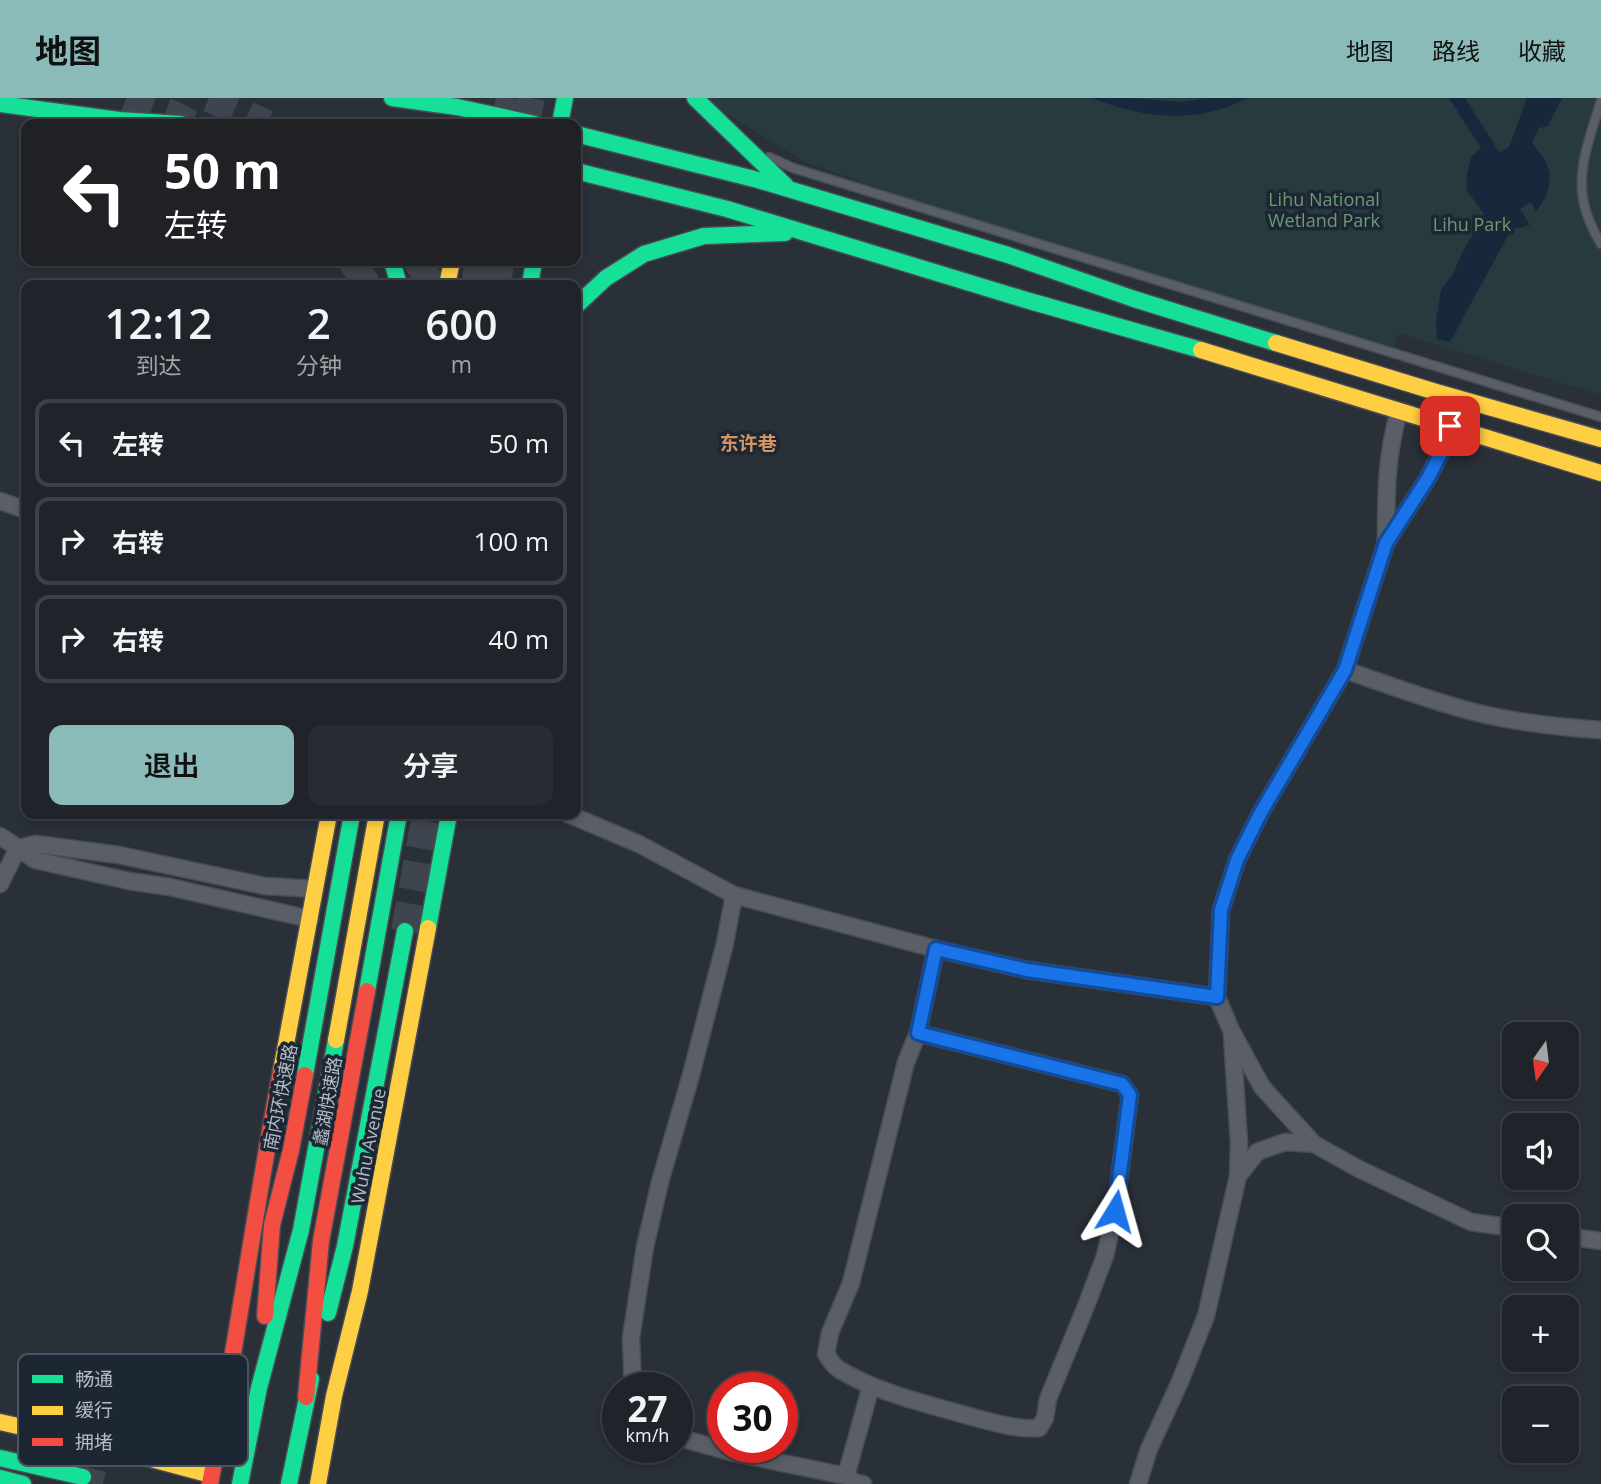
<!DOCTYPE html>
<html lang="zh">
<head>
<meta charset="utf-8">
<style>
  body { margin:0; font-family:"Open Sans","Noto Sans SC",sans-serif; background:#282c32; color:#f1f3f6; height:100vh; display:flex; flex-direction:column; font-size:26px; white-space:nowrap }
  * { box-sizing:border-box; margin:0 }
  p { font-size:23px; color:#a2a4a8 }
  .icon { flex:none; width:38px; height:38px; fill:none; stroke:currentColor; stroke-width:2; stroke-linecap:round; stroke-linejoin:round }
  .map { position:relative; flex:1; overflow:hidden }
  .sheet { position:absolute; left:21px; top:182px; width:560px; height:539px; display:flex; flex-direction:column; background:#20242a; border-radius:14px; box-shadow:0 4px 10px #0003,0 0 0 2px #3d4147 }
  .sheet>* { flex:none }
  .guide { position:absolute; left:21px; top:21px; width:560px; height:147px; border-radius:14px; box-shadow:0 4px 10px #0003,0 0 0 2px #3d4147; background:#202124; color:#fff; overflow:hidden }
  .needle { width:46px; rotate:194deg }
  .tools { position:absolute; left:1502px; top:924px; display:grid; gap:14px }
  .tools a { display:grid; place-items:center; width:77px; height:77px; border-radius:14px; background:#20242a; box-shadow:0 4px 10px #0003,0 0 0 2px #3d4147; font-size:35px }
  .speed { position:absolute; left:602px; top:1274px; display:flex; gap:14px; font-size:35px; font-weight:700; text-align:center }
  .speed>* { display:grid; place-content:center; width:91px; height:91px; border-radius:50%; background:#20242a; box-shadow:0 4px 10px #0003,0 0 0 2px #3d4147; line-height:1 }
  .speed small { font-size:18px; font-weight:400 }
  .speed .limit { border:10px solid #d22; background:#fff; color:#111 }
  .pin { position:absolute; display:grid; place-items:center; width:60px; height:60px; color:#fff; margin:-30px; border-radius:14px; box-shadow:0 4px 10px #0006 }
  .me { position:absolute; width:77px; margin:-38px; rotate:8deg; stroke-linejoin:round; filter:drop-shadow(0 0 5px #0008) }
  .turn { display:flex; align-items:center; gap:24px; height:147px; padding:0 28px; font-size:32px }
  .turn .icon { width:91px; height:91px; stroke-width:2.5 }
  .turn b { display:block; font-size:49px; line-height:60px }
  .eta { display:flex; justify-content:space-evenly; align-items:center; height:119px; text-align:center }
  .eta b { font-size:42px; font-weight:600; line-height:49px }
  .button { display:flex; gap:14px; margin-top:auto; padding:14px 28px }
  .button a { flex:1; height:80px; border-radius:14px; background:#8bbbb9; color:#111; font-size:28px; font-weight:600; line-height:80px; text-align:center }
  .button a+a { background:#282c32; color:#f1f3f6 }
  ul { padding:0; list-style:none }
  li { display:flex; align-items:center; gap:21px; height:88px; margin:0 14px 10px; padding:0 14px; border:4px solid #3d4147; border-radius:14px }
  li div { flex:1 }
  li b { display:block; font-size:26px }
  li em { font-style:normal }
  header { display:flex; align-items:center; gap:42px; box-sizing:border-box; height:98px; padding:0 35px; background:#8bbbb9; color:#111 }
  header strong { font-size:33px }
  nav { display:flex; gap:38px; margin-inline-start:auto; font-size:24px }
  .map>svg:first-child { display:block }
  .green { fill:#273a3e }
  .water { fill:#19273c }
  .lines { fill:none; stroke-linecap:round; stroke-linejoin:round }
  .secondary-tunnel { stroke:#3f454e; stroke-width:21; stroke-dasharray:21 10; stroke-linecap:butt }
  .highway-tunnel { stroke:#3f454e; stroke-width:28; stroke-dasharray:28 14; stroke-linecap:butt }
  .lane-casing { stroke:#484c55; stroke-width:11 }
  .street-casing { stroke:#484c55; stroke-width:19 }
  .fast-casing { stroke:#484c55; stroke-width:19 }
  .slow-casing { stroke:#484c55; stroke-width:19 }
  .jam-casing { stroke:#484c55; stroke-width:19 }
  .lane { stroke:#5a5e66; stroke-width:8 }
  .street { stroke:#5a5e66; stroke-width:16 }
  .fast { stroke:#16e098; stroke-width:16 }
  .slow { stroke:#ffcf43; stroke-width:16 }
  .jam { stroke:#f24e42; stroke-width:16 }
  .route-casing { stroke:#114b97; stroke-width:18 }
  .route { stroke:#1a73e8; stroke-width:12 }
  .labels { text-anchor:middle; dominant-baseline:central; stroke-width:7; stroke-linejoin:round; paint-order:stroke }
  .park-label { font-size:18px; fill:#6b9a76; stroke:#1d2633 }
  .street-label { font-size:18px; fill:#b4bcc9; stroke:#1d2633 }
  .neighbourhood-label { font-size:19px; font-weight:bold; fill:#d59563; stroke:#1d2633 }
  .key { fill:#1d2633; stroke:#4a5360; stroke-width:2 }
  .key-label { font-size:19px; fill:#b4bcc9 }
</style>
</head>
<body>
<header>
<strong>地图</strong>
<nav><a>地图</a><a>路线</a><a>收藏</a></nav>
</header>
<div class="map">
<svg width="1601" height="1386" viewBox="0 0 1601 1386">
  <rect width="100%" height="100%" fill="#2a3038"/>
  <!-- green -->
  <path class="green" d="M 709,0 L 1601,0 L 1601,297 L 1399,235 L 1394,249 L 1042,148 L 805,64 L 718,11 Z"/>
  <!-- water -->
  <g class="water">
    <path d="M 1092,0 L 1130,0 L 1183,4 L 1206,0 L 1247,0 C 1199,27 1141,20 1092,0 Z"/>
    <path d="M 1449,0 L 1465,0 L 1499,54 L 1509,49 L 1527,0 L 1562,0 L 1548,28 L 1539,30 L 1532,45 C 1554,70 1556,86 1536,114 L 1531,104 L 1520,111 L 1530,127 L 1511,132 L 1450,244 L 1437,241 L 1436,223 L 1441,192 L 1453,176 L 1462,155 L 1484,116 L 1466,91 L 1467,75 L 1471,59 L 1481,50 Z"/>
  </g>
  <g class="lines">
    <!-- secondary-tunnel -->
    <path class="secondary-tunnel" d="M 83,1379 L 110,1386"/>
    <!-- highway-tunnel -->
    <g class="highway-tunnel">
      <path d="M 126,0 L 174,17 L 191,26"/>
      <path d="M 209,0 L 267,26"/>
      <path d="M 505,26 L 510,0"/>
      <path d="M 526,26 L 531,0"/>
      <path d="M 352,163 L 367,187"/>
      <path d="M 417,163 L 432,187"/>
      <path d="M 475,187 L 479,163"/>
      <path d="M 496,187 L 501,163"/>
      <path d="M 405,833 L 426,716"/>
    </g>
    <defs>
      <g id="lane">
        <path d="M 1601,3 C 1591,36 1576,71 1584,106 C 1587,120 1594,134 1601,146"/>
        <path d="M 769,59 L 793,70 L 1601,319"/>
      </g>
      <g id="street">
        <path d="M 1399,313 C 1386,358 1386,398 1386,445 L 1428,380 L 1442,353 L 1450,328"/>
        <path d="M 0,403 L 26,412"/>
        <path d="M 1386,445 L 1345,572 L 1260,716 L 1237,762 L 1221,812 L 1217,899 L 1231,932 L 1262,989 L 1314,1046 L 1359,1071 L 1471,1124 L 1514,1130"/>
        <path d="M 1345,572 C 1389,587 1433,604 1478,615 C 1519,625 1560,629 1601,632"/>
        <path d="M 568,716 L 639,746 L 734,797 L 936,851 L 1027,872 L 1217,899"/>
        <path d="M 0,738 L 18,750 L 0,786"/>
        <path d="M 310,821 L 170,789 L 129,783 L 35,762 L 18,750 L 36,746 L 119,757 L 265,788 L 315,791"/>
        <path d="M 918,935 L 1122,986 L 1130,997 L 1115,1113 L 1105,1158 L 1086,1208 L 1048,1301 L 1045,1320 L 1039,1330 C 1017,1332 991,1324 969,1318 C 927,1306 878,1295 840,1272 C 834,1269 830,1262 826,1256 L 830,1235 L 851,1185 L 906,964 L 918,935 L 936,851"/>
        <path d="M 1232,937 L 1239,1045 L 1238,1078"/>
        <path d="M 1566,1138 L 1601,1143"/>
        <path d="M 633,1290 L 631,1240 L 645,1149 L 660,1084 L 691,977 L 725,845 L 734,797"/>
        <path d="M 677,1339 L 734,1355 L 846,1378 L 856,1385 L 863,1386"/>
        <path d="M 846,1378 L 871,1288"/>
        <path d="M 1138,1386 L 1149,1351 L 1179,1286 L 1206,1218 L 1238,1078 L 1257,1054 L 1285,1044 L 1314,1046"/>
      </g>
      <g id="fast">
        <path d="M 392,0 L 457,9 L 535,26"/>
        <path d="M 695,0 L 786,88"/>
        <path d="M 0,6 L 119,22 L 181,26"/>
        <path d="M 560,26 L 565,0"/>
        <path d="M 576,36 L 758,82 L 1008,157 L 1134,201 L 1276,245"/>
        <path d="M 576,73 L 727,111 L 1026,202 L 1201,252"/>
        <path d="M 392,163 L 399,187"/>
        <path d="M 530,187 L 534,163"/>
        <path d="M 576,208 L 606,180 L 644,156 L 704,138 L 785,135"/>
        <path d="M 428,830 L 449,716"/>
        <path d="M 367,893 L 399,716"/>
        <path d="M 305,977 L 352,716"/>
        <path d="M 328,1215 L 345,1148 L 405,833"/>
        <path d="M 0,1360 L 83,1379"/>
        <path d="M 0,1380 L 23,1386"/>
        <path d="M 240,1386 L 259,1290 L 301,1132 L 336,942"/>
        <path d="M 289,1386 L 311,1281"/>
      </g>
      <g id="slow">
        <path d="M 447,187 L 452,163"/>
        <path d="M 1276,245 L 1436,294 L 1601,341"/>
        <path d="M 1201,252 L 1601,375"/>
        <path d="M 336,942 L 377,716"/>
        <path d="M 281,973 L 329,716"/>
        <path d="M 0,1324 L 80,1342 L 211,1377"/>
        <path d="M 318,1386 L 334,1298 L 360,1193 L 428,830"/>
      </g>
      <g id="jam">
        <path d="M 265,1218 L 272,1127 L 291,1052 L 305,977"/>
        <path d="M 306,1299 L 321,1143 L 367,893"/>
        <path d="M 210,1386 C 236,1249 255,1110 281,973"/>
      </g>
    </defs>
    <!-- lane casing -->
    <use href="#lane" class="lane-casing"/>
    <!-- street casing -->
    <use href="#street" class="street-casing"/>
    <!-- fast casing -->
    <use href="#fast" class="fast-casing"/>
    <!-- slow casing -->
    <use href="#slow" class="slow-casing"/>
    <!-- jam casing -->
    <use href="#jam" class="jam-casing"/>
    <!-- lane -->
    <use href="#lane" class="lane"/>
    <!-- street -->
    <use href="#street" class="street"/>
    <!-- fast -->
    <use href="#fast" class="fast"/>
    <!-- slow -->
    <use href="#slow" class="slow"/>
    <!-- jam -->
    <use href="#jam" class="jam"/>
  </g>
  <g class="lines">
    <defs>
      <path id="route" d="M 1115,1113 L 1130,997 L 1122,986 L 918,935 L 936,851 L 1027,872 L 1217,899 L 1221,812 L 1237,762 L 1260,716 L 1345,572 L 1386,445 L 1428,380 L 1442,353 L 1450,328"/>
    </defs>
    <!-- route casing -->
    <use href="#route" class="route-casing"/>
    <!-- route -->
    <use href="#route" class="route"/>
  </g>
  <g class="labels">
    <!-- park labels -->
    <g class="park-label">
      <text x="1324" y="101">Lihu National<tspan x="1324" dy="21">Wetland Park</tspan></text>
      <text x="1472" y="126">Lihu Park</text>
    </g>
    <!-- street labels -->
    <g class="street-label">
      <text transform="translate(280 999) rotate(-79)">南内环快速路</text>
      <text transform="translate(327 1003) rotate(-80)">蠡湖快速路</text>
      <text transform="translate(368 1048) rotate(-79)">Wuhu Avenue</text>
    </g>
    <!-- neighbourhood labels -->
    <g class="neighbourhood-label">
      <text x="748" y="345">东许巷</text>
    </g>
  </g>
  <!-- legend -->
  <rect x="18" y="1256" width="230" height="112" rx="10" class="key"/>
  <rect x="32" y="1277" width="31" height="8" fill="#16e098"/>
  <rect x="32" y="1308" width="31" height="9" fill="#ffcf43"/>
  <rect x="32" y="1340" width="31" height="8" fill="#f24e42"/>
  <g class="key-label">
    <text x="75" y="1288">畅通</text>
    <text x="75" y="1319">缓行</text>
    <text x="75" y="1351">拥堵</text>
  </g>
</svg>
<div class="tools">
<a><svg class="needle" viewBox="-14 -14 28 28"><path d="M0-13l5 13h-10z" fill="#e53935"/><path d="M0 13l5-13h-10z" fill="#a2a4a8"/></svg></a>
<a><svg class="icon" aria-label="sound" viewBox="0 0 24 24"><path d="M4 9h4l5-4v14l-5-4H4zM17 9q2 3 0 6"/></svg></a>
<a><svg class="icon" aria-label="search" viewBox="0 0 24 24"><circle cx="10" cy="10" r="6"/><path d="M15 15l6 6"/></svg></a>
<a>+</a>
<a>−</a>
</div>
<div class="speed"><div>27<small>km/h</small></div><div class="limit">30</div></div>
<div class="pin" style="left:1450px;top:328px;background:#d93025"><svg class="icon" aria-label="arrive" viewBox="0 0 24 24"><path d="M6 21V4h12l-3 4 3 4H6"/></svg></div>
<svg class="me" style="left:1115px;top:1113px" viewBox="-20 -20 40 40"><path d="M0-17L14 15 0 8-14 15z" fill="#1a73e8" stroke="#fff" stroke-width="4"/></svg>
<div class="guide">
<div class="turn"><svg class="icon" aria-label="left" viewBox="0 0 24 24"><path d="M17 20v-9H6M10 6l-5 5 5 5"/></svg><div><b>50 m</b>左转</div></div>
</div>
<section class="sheet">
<div class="eta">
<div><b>12:12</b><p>到达</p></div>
<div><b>2</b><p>分钟</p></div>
<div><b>600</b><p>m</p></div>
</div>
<ul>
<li><svg class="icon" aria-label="left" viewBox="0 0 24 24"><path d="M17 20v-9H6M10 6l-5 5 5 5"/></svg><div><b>左转</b></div><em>50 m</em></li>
<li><svg class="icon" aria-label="right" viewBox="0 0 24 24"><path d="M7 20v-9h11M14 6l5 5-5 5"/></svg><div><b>右转</b></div><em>100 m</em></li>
<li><svg class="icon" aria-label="right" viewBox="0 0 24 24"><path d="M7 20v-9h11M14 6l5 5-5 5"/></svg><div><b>右转</b></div><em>40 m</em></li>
</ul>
<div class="button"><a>退出</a><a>分享</a></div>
</section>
</div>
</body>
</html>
